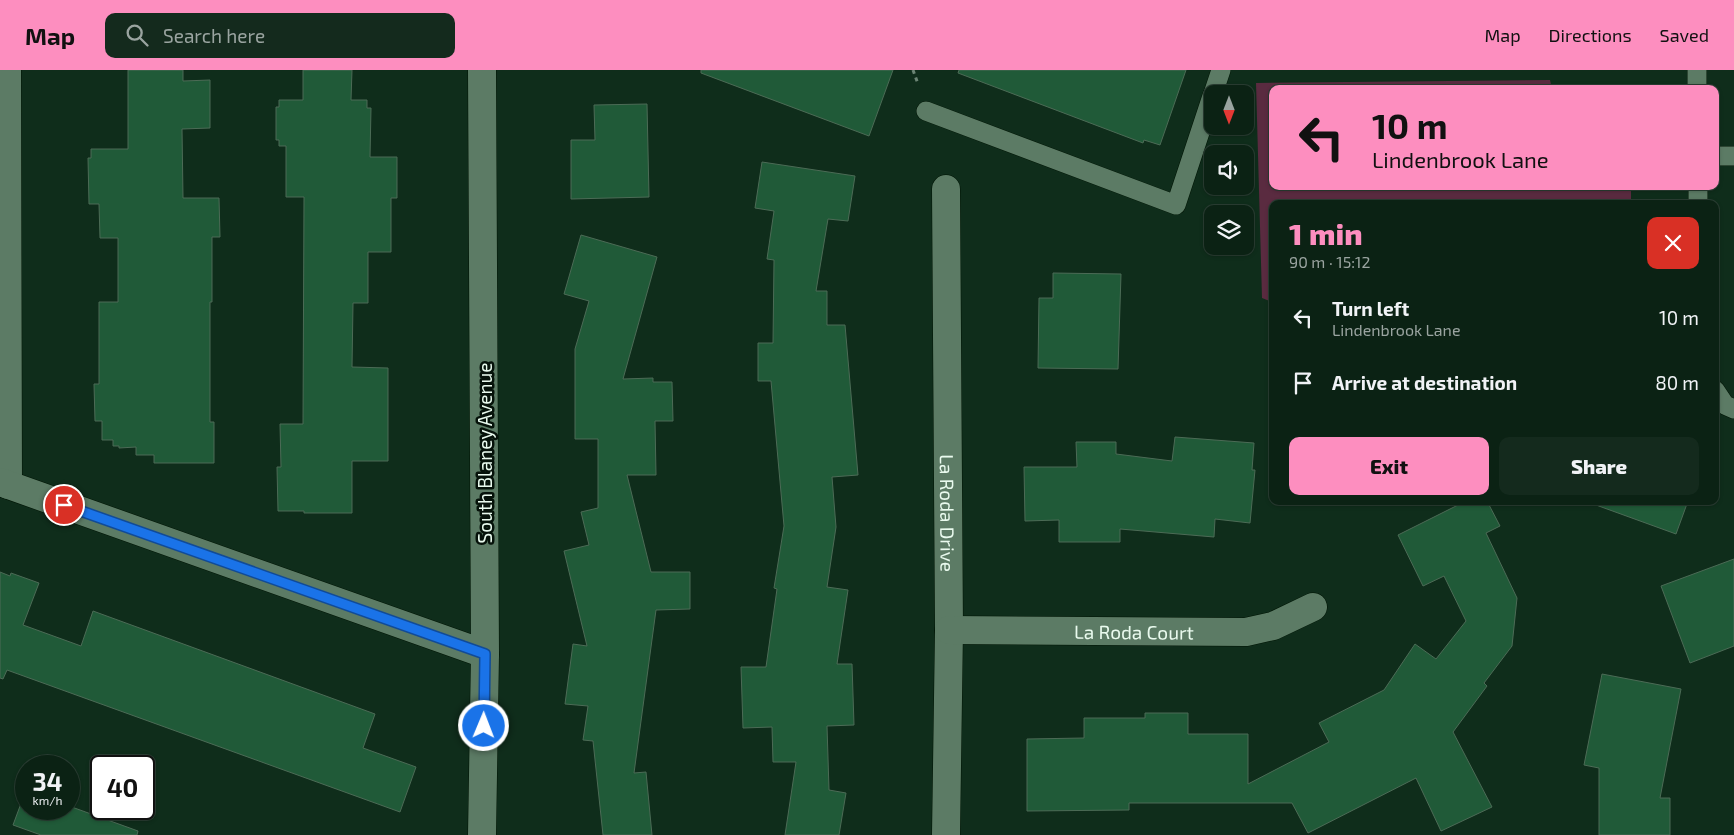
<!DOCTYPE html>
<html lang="en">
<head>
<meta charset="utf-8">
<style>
  body { margin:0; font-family:"Exo 2",sans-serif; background:#142a1d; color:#f1f3f6; height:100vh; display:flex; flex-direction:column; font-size:19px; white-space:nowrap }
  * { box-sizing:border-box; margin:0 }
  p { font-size:16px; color:#9aa4a0 }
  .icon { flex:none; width:28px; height:28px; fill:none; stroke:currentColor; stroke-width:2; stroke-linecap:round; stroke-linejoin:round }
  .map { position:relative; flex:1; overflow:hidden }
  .panel { position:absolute; left:1269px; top:130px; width:450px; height:305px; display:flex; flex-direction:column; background:#0b2214; border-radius:10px; box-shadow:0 1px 4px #0004,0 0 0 1px #2b3f34 }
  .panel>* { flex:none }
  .hud { position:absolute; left:1269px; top:15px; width:450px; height:105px; border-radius:10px; box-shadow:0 1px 4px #0004,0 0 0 1px #2b3f34; background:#fd8ebf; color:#111; overflow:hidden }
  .needle { width:32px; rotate:180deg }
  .buttons { position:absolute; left:1204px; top:15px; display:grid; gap:10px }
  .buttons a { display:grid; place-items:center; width:50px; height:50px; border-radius:10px; background:#0b2214; box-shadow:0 1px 4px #0004,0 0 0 1px #2b3f34; font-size:25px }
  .speed { position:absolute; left:15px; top:685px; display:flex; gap:10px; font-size:25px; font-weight:700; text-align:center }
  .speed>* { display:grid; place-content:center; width:65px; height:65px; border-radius:50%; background:#0b2214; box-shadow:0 1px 4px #0004,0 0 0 1px #2b3f34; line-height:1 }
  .speed small { font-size:12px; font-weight:400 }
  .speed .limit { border:2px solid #111; border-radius:8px; background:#fff; color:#111 }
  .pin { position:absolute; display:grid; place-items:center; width:42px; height:42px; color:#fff; margin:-21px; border:2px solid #fff; border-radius:50%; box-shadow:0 1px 5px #0007 }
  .me { position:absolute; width:55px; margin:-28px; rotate:1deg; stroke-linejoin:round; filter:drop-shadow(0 0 4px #0008) }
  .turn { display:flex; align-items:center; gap:18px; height:105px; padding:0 20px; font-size:22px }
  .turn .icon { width:65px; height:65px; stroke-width:2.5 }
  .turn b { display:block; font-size:35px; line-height:42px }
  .round { display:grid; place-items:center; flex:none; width:52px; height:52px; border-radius:10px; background:#142a1d }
  .summary { display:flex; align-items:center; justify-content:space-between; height:85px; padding:0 20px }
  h1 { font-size:30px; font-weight:800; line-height:38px; color:#fd8ebf }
  .action { display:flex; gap:10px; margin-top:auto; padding:10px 20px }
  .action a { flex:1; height:58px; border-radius:10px; background:#fd8ebf; color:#111; font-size:20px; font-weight:800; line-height:58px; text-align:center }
  .action a+a { background:#142a1d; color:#f1f3f6 }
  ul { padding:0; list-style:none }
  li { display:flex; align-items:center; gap:15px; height:65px; padding:0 20px }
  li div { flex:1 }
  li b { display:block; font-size:19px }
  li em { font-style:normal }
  header { display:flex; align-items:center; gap:30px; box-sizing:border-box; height:70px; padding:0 25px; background:#fd8ebf; color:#111 }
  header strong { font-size:24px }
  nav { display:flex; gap:28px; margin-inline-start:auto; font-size:18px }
  .search { width:350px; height:45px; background:#142a1d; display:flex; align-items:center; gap:12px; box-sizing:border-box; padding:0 18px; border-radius:10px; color:#9aa4a0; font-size:19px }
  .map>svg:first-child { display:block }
  .green { fill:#5a2b40 }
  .building { fill:#205a38; stroke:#4c6b56 }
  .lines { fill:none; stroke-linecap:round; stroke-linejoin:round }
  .service-casing { stroke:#001505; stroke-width:20 }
  .minor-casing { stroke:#001505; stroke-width:29 }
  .tertiary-casing { stroke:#001505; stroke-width:29 }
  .path { stroke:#6c8575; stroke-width:3; stroke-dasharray:4 4; stroke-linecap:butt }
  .service { stroke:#5c7b65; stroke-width:19 }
  .minor { stroke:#5c7b65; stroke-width:28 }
  .tertiary { stroke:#5c7b65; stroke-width:28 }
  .route-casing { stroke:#114b97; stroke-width:12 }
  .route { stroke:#1a73e8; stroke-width:9 }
  .labels { text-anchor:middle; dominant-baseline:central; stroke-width:5; stroke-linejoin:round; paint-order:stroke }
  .street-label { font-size:19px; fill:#e9faee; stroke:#06120a }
</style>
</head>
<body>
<header>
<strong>Map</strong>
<div class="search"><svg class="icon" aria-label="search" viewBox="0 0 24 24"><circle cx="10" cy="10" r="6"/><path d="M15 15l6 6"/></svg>Search here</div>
<nav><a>Map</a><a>Directions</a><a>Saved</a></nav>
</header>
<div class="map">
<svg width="1734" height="765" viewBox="0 0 1734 765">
  <rect width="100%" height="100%" fill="#0f2d1b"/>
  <!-- green -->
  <path class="green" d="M 1550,10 L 1552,19 L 1272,19 L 1272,116 L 1631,116 L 1631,134 L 1272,134 L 1272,232 L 1262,228 L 1256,13 Z"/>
  <!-- building -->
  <g class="building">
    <path d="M 128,0 L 183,0 L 183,11 L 210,10 L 210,58 L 182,59 L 183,128 L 219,128 L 220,167 L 212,167 L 212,232 L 210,232 L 210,352 L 214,352 L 214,393 L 154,393 L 154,385 L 136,385 L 136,377 L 119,378 L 119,376 L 113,376 L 113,370 L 102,370 L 102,351 L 95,351 L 94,314 L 99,314 L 99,232 L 118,232 L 118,168 L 100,168 L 99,134 L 89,134 L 88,88 L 91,88 L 91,79 L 128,79 Z"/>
    <path d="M 303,0 L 352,0 L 351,30 L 367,30 L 367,38 L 371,38 L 370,87 L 397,87 L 397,128 L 391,128 L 391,182 L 368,182 L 368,233 L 353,233 L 352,297 L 388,298 L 388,391 L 352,391 L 352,443 L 304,443 L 304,441 L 278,441 L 277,397 L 281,397 L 280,354 L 303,354 L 304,127 L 286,127 L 286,76 L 279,76 L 279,70 L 276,70 L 276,37 L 279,37 L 279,30 L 303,30 Z"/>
    <path d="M 701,0 L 893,0 L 869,66 L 701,3 Z"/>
    <path d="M 959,0 L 1186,0 L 1160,75 L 1144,70 L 1143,73 L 958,3 Z"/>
    <path d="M 647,34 L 649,127 L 571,129 L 571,70 L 595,70 L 594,35 Z"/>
    <path d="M 762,92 L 855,106 L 848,151 L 828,149 L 816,221 L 827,221 L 827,255 L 845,255 L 858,405 L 832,407 L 836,457 L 827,517 L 848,520 L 837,594 L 852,594 L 854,655 L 827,656 L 829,720 L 846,723 L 839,765 L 785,765 L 796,692 L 773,692 L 772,657 L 743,658 L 741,597 L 766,597 L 777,519 L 774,518 L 784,456 L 771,311 L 758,311 L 758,273 L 773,273 L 774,190 L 767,189 L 774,141 L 755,138 Z"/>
    <path d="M 581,165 L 657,187 L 623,309 L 653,308 L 653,312 L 672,312 L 673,351 L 655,351 L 656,405 L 627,405 L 651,502 L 690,502 L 690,539 L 656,540 L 634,703 L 646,702 L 652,765 L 603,765 L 593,671 L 583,670 L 588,636 L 565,634 L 573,574 L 587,576 L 564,481 L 589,475 L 581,442 L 598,438 L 598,369 L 575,369 L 575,279 L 589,231 L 564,224 Z"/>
    <path d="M 1053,203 L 1121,204 L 1118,299 L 1038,298 L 1039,228 L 1053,228 Z"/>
    <path d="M 1175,367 L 1254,373 L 1252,400 L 1255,400 L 1250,453 L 1215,449 L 1214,467 L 1120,459 L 1120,472 L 1059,472 L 1059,450 L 1025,451 L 1024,397 L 1077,397 L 1076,372 L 1116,372 L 1116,384 L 1172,391 Z"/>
    <path d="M 1466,431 L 1487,431 L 1500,456 L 1486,463 L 1517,528 L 1512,576 L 1484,613 L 1487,616 L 1453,662 L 1492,737 L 1441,761 L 1416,708 L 1308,763 L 1292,733 L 1129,733 L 1129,740 L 1027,741 L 1027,669 L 1084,668 L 1084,648 L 1145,648 L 1145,643 L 1188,643 L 1188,664 L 1248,664 L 1248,714 L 1329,672 L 1319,653 L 1384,620 L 1415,574 L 1436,589 L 1466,551 L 1444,506 L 1423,516 L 1398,465 Z"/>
    <path d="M 1597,431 L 1688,431 L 1676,464 L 1596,435 Z"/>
    <path d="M 1734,489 L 1734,576 L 1690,593 L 1661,516 Z"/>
    <path d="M 0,502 L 10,506 L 11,503 L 39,513 L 23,555 L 81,576 L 93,541 L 375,644 L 363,678 L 416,697 L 400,742 L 7,600 L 3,609 L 0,608 Z"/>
    <path d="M 1602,604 L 1681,619 L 1660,728 L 1670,728 L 1670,765 L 1599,765 L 1599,698 L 1584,695 Z"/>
    <path d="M 26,720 L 26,739 L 69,739 L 69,736 L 138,761 L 137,765 L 41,765 L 13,755 Z"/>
  </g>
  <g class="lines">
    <defs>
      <g id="service">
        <path d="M 1697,0 L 1697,19"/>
        <path d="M 1213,24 L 1221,0"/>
        <path d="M 926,41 L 1176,135 L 1212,26"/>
        <path d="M 1715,86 L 1734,86"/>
        <path d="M 1698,116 L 1698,134"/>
        <path d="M 1715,320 L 1725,335 L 1734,339"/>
      </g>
      <g id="minor">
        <path d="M 7,0 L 8,415"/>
        <path id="s1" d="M 946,119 L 949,560 L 946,765"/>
        <path d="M 0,412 L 485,584"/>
        <path id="s2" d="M 949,560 L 1246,562 L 1273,556 L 1313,537"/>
      </g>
      <path id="tertiary" d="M 482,765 L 485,584 L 482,0"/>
    </defs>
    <!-- service casing -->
    <use href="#service" class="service-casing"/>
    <!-- minor casing -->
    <use href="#minor" class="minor-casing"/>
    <!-- tertiary casing -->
    <use href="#tertiary" class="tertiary-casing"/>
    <!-- path -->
    <path class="path" d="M 913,0 L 918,14"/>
    <!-- service -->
    <use href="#service" class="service"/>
    <!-- minor -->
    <use href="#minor" class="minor"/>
    <!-- tertiary -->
    <use href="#tertiary" class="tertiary"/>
  </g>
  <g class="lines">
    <defs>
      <path id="route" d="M 64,435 L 485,584 L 484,656"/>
    </defs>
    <!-- route casing -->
    <use href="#route" class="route-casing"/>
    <!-- route -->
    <use href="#route" class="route"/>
  </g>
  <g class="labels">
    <!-- street labels -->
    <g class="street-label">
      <text transform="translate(484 383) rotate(-90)">South Blaney Avenue</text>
      <text stroke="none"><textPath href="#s1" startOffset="324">La Roda Drive</textPath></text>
      <text stroke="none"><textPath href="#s2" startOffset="185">La Roda Court</textPath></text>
    </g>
  </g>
</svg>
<div class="buttons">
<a><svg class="needle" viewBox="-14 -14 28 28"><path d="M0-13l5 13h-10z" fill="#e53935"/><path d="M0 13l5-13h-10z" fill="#9aa4a0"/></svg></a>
<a><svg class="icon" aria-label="sound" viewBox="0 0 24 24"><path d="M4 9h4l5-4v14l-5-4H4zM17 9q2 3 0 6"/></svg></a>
<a><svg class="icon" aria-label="layers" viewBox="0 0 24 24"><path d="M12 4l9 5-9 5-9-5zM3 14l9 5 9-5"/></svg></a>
</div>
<div class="speed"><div>34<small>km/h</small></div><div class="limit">40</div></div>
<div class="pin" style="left:64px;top:435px;background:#d93025"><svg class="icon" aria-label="arrive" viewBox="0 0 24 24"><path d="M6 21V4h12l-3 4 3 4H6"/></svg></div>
<svg class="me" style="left:484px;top:656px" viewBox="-20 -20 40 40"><circle r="17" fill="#1a73e8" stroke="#fff" stroke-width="3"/><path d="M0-11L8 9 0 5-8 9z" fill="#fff"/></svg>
<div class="hud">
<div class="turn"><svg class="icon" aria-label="left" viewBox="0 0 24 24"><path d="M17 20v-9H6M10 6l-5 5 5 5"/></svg><div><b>10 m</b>Lindenbrook Lane</div></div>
</div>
<section class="panel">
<div class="summary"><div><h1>1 min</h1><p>90 m · 15:12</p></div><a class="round" style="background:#d93025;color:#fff"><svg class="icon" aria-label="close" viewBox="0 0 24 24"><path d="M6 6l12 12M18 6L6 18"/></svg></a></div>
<ul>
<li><svg class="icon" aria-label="left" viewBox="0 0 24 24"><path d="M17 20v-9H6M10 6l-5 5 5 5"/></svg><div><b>Turn left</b><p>Lindenbrook Lane</p></div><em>10 m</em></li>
<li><svg class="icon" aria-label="arrive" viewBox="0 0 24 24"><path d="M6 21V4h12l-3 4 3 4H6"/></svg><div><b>Arrive at destination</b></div><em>80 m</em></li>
</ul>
<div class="action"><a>Exit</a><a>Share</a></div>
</section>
</div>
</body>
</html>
